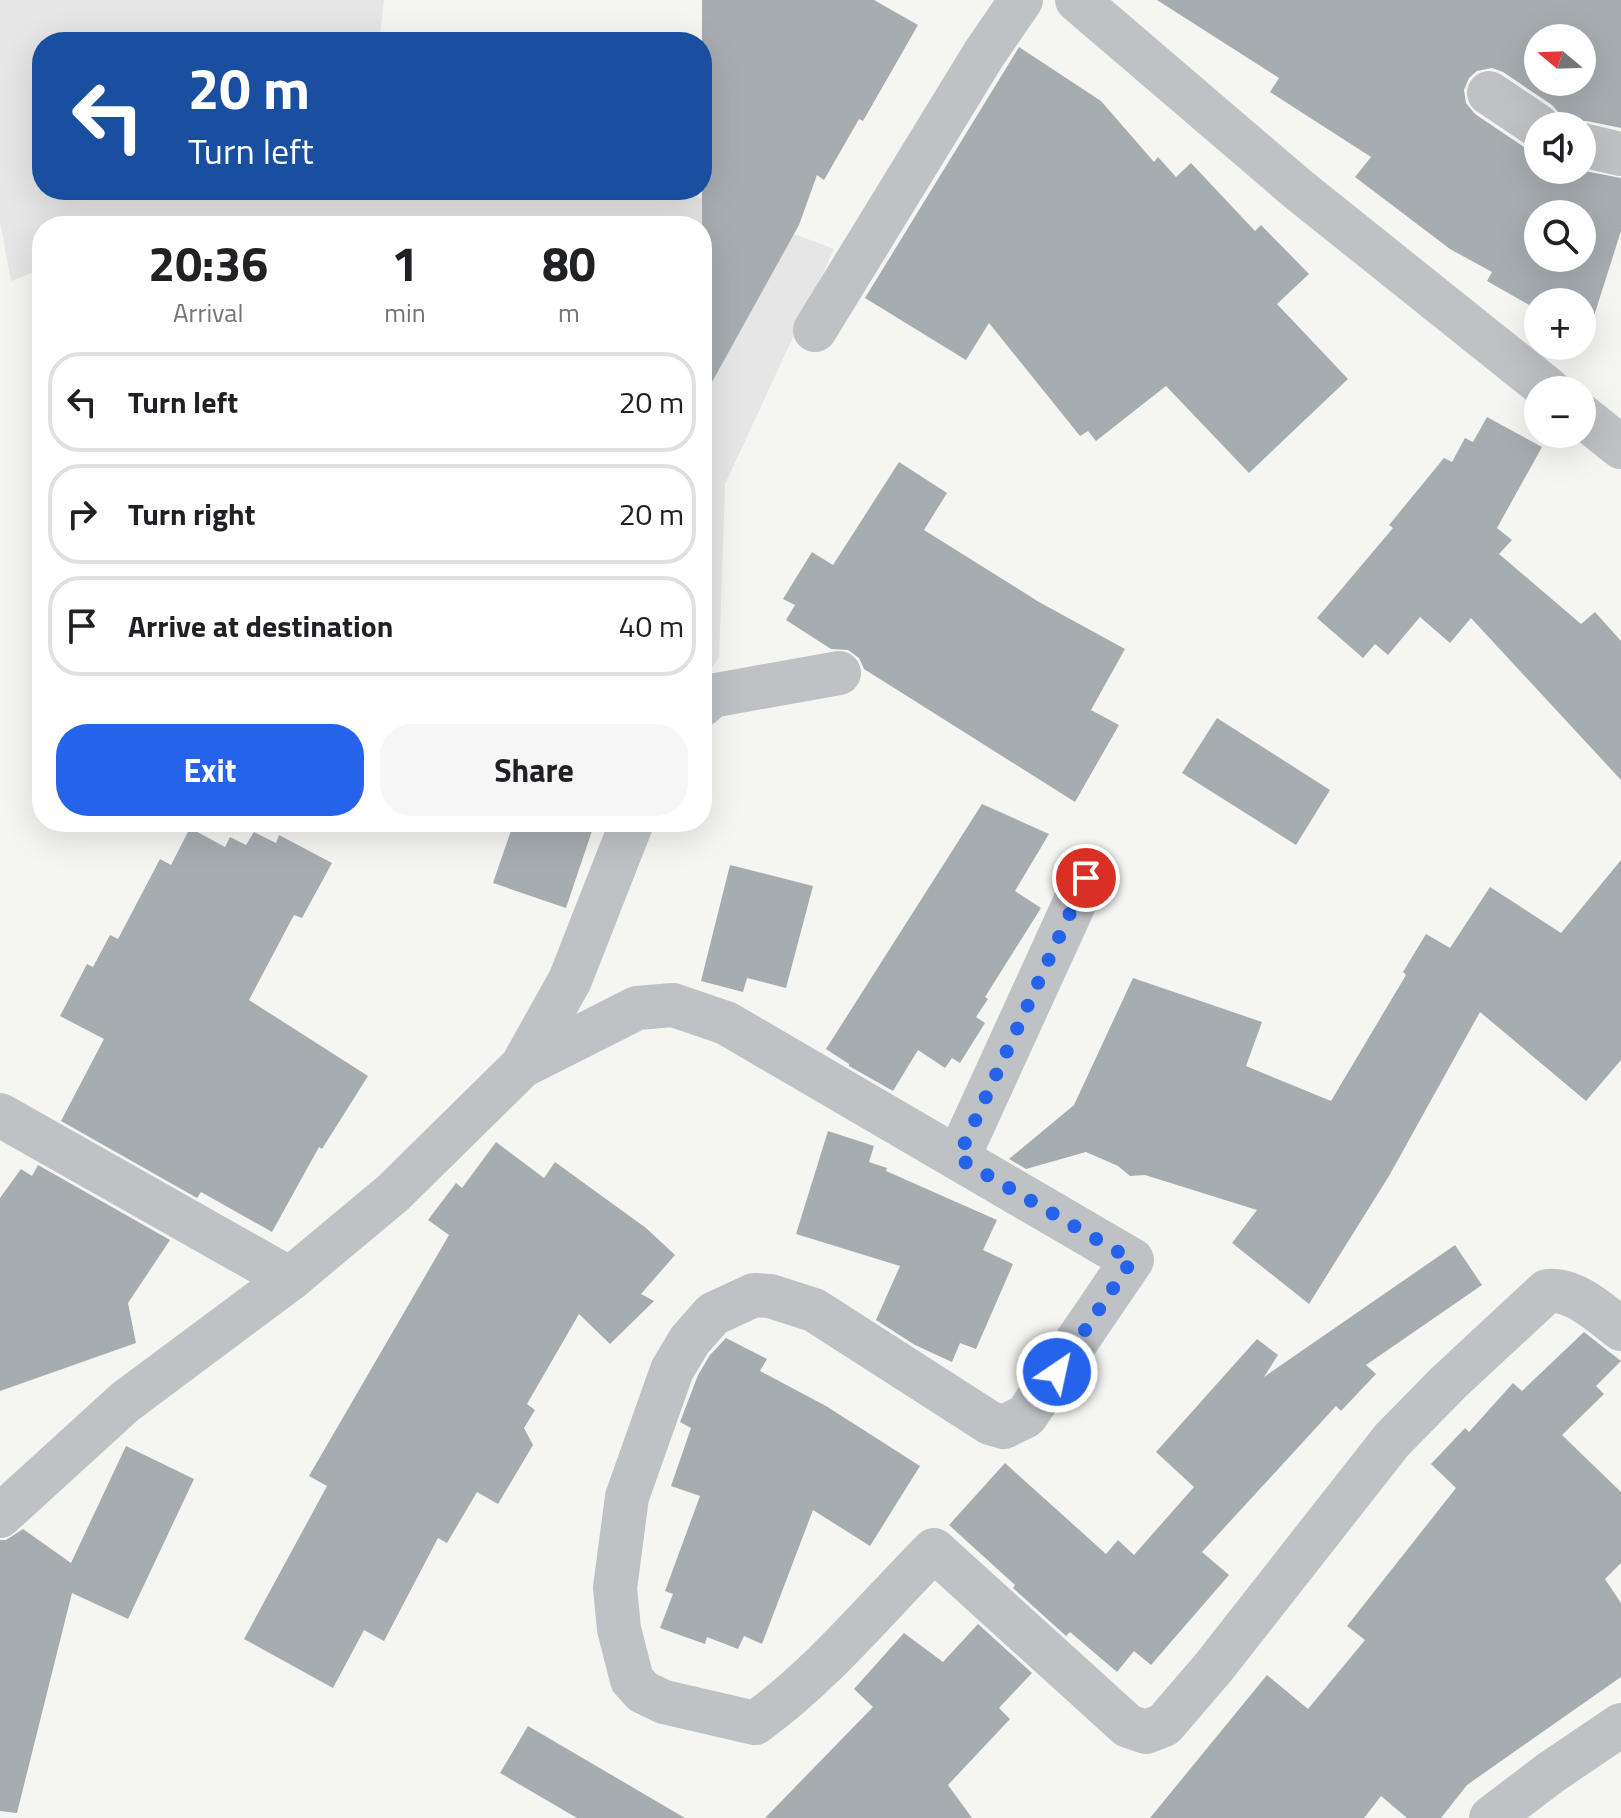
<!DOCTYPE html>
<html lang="en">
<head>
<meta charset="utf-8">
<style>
  body { margin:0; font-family:"Titillium Web",sans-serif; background:#f6f6f6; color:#202124; height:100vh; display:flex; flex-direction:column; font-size:30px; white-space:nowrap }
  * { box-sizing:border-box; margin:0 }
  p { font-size:26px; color:#757577 }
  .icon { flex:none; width:44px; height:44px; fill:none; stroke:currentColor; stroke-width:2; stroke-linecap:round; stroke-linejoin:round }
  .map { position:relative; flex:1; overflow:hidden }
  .side { position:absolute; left:32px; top:216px; width:680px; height:616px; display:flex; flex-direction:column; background:#fff; border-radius:32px; box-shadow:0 8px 32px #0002 }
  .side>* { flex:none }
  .hud { position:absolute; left:32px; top:32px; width:680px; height:168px; border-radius:32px; box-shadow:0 8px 32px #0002; background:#1a4fa0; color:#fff; overflow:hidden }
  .needle { width:52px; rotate:289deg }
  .tools { position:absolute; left:1524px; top:24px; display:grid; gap:16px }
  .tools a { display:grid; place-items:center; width:72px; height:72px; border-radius:50%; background:#fff; box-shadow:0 8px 32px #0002; font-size:40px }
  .pin { position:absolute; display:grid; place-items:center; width:68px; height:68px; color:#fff; margin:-34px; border:4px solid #fff; border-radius:50%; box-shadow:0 2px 8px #0007 }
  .me { position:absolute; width:88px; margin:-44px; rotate:34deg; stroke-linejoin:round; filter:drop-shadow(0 0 6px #0008) }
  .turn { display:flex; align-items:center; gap:28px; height:168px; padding:0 24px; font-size:36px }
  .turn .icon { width:104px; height:104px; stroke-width:2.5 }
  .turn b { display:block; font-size:56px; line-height:68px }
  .eta { display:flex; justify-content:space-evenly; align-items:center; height:136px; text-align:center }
  .eta b { font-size:48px; font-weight:700; line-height:56px }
  .action { display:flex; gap:16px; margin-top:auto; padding:16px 24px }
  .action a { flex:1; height:92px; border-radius:32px; background:#2563eb; color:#fff; font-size:32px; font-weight:700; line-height:92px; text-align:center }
  .action a+a { background:#f6f6f6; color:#202124 }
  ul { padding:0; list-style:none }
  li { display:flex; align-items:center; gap:24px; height:100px; margin:0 16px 12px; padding:0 8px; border:4px solid #e0e0e0; border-radius:32px }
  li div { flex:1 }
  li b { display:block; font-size:30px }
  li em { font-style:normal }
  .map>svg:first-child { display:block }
  .built { fill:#e5e6e5 }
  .building { fill:#a6adb1; fill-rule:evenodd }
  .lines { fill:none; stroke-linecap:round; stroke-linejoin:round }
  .minor { stroke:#bec2c5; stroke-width:44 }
  .route { stroke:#2563eb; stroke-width:14; stroke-dasharray:0 25.2 }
</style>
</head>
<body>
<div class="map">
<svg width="1621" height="1818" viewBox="0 0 1621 1818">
  <rect width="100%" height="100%" fill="#f5f5f2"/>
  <!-- built -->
  <path class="built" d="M 0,0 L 384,0 L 379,42 L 42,42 L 42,190 L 678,190 L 834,249 L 725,484 L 719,658 L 702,680 L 702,226 L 42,226 L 42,269 L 11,281 L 0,222 Z"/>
  <!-- building -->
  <g class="building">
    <path d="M 702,0 L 874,0 L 918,25 L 863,121 L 859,119 L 824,180 L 817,175 L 799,225 L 702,400 Z"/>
    <path d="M 1157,0 L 1621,0 L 1621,128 L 1587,121 L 1575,121 L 1563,126 L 1560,114 L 1552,105 L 1503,72 L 1492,68 L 1477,71 L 1469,78 L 1464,90 L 1466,103 L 1475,114 L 1524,147 L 1538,151 L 1538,170 L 1579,170 L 1621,178 L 1621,231 L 1587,338 L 1582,335 L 1582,302 L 1538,302 L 1538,310 L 1487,281 L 1492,272 L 1450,249 L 1355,177 L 1371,157 L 1270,92 L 1279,78 ZM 1538,38 L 1582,38 L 1582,82 L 1538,82 ZM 1538,214 L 1582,214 L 1582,258 L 1538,258 Z"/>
    <path d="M 1019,47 L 1101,101 L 1154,162 L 1158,157 L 1176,177 L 1191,163 L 1255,231 L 1261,225 L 1309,274 L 1277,304 L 1348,379 L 1249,473 L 1166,386 L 1096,441 L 1088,431 L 1080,436 L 989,323 L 966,360 L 865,298 Z"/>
    <path d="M 1487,417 L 1542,447 L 1497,528 L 1512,540 L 1499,554 L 1581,624 L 1595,612 L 1621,641 L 1621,780 L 1471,618 L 1450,643 L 1420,617 L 1388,655 L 1375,644 L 1363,658 L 1317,618 L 1393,528 L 1389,525 L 1444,458 L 1452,462 L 1465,438 L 1473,442 Z"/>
    <path d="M 899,462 L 947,493 L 924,530 L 1039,602 L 1125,649 L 1091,710 L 1119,725 L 1075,802 L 864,669 L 859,658 L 848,650 L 831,649 L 786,620 L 795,605 L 783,599 L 812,552 L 833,565 Z"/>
    <path d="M 1217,718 L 1330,790 L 1296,845 L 1182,773 Z"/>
    <path d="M 982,804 L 1049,834 L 1015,891 L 1041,908 L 985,997 L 988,999 L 976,1017 L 985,1023 L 960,1063 L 952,1058 L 945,1068 L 918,1050 L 893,1091 L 849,1066 L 849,1064 L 826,1049 Z"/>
    <path d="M 514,822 L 595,822 L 566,908 L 493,883 Z"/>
    <path d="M 190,828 L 225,847 L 230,837 L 246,845 L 254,832 L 276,843 L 279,835 L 332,863 L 302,918 L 294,915 L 249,1000 L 368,1076 L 322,1149 L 319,1147 L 272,1232 L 201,1192 L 197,1198 L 61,1121 L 104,1039 L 60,1016 L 87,964 L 93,967 L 110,935 L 118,939 L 160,859 L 171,865 Z"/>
    <path d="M 1621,860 L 1621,1060 L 1586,1101 L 1480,1012 L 1389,1176 L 1309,1304 L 1232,1243 L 1257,1210 L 1145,1175 L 1130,1176 L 1118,1166 L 1086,1152 L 1026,1169 L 1009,1159 L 1074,1105 L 1133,978 L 1262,1022 L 1246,1066 L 1331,1101 L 1406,975 L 1403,972 L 1426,934 L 1450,948 L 1490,887 L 1561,933 Z"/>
    <path d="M 730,865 L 813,886 L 786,988 L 747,978 L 743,992 L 701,981 Z"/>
    <path d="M 828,1131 L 874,1146 L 869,1162 L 887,1168 L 886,1171 L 997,1220 L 983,1250 L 1013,1264 L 976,1349 L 960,1343 L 952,1362 L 915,1345 L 876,1320 L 900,1266 L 796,1234 Z"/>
    <path d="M 496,1142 L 544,1178 L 555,1162 L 646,1228 L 675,1255 L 641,1294 L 654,1301 L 610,1344 L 579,1314 L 527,1404 L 535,1410 L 524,1428 L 533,1445 L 498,1504 L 477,1492 L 447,1543 L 438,1538 L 384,1641 L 364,1630 L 333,1688 L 244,1639 L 327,1486 L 309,1476 L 449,1235 L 428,1220 L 456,1183 L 462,1188 Z"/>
    <path d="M 38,1165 L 170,1240 L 128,1303 L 136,1343 L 0,1391 L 0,1198 L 21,1169 L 32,1176 Z"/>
    <path d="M 1455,1245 L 1482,1285 L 1366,1365 L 1376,1374 L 1341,1411 L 1336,1406 L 1202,1552 L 1229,1575 L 1151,1665 L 1134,1651 L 1117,1672 L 1070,1632 L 1066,1636 L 1013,1588 L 1015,1585 L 949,1525 L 1005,1463 L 1106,1554 L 1118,1540 L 1134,1555 L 1194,1487 L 1156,1452 L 1257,1339 L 1278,1355 L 1264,1377 Z"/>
    <path d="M 1584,1332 L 1621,1361 L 1596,1386 L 1604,1394 L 1562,1435 L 1621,1492 L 1621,1563 L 1605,1579 L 1621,1603 L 1621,1677 L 1467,1785 L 1441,1818 L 1407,1818 L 1381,1796 L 1364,1818 L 1150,1818 L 1267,1675 L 1308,1709 L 1365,1640 L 1347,1626 L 1456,1488 L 1431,1464 L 1465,1428 L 1469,1432 L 1513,1383 L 1522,1391 Z"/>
    <path d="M 726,1338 L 767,1359 L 760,1371 L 826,1406 L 920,1466 L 870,1546 L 813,1510 L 762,1644 L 744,1636 L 738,1649 L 707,1637 L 705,1644 L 660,1628 L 673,1594 L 665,1591 L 700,1496 L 671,1486 L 691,1428 L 680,1422 L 698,1375 L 710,1355 Z"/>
    <path d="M 126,1446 L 194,1479 L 128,1619 L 72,1593 L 17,1813 L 0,1811 L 0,1540 L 6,1540 L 23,1529 L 71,1563 Z"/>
    <path d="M 978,1624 L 1032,1673 L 999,1708 L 1010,1719 L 948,1785 L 972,1818 L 765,1818 L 873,1707 L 854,1689 L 904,1633 L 943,1662 Z"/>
    <path d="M 528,1726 L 685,1818 L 577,1818 L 500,1773 Z"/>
  </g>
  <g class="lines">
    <!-- minor -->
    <g class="minor">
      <path d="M 1077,0 L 1299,190 L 1549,390"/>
      <path d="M 1489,93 L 1538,126"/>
      <path d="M 1582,145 L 1621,154"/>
      <path d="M 815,330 L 984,54 L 1021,0"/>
      <path d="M 1582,416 L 1621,447"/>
      <path d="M 702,705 L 711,696 L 839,673"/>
      <path d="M 522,1066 L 570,980 L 632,822"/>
      <path d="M 0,1115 L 290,1279"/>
      <path d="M 958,1158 L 1086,878"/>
      <path d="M 0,1516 L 125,1402 L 290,1279 L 393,1193 L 522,1066 L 637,1008 L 673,1005 L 726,1023 L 1132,1260 L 1026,1416 L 1004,1427 L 990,1423 L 814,1310 L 770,1296 L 754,1295 L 713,1314 L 690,1340 L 672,1370 L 627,1497 L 615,1588 L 619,1629 L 632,1680 L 643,1692 L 664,1702 L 755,1723 C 822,1675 876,1608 934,1550 L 1128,1726 L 1146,1732 L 1164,1725 L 1213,1668 L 1392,1440 L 1449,1382 L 1547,1291 C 1574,1288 1600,1313 1621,1329"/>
      <path d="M 1491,1818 L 1550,1773 L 1621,1725"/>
    </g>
  </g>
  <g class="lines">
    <!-- route -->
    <path class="route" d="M 1057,1372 L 1132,1260 L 958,1158 L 1086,878"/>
  </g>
</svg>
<div class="tools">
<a><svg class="needle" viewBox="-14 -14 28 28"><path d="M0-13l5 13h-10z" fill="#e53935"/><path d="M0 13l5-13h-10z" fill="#757577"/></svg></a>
<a><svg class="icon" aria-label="sound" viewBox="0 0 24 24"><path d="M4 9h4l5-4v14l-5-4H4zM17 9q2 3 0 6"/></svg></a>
<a><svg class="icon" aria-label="search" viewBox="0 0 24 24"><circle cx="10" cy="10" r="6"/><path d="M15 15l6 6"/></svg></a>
<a>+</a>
<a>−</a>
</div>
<div class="pin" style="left:1086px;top:878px;background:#d93025"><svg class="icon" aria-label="arrive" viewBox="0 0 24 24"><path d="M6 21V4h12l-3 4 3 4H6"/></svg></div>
<svg class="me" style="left:1057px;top:1372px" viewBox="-20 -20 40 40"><circle r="17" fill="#2563eb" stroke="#fff" stroke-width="3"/><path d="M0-11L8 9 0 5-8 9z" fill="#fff"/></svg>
<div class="hud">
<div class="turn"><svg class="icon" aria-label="left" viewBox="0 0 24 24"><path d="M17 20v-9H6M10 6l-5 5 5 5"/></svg><div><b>20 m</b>Turn left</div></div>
</div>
<section class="side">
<div class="eta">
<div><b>20:36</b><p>Arrival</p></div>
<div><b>1</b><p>min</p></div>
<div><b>80</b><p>m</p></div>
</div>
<ul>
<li><svg class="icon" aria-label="left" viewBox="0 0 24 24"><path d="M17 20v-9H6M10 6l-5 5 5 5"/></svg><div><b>Turn left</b></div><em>20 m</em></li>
<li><svg class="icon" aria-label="right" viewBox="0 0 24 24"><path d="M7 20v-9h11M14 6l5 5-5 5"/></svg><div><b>Turn right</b></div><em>20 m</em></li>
<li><svg class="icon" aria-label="arrive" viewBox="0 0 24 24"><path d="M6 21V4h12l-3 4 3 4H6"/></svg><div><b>Arrive at destination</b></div><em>40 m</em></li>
</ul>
<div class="action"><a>Exit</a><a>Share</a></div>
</section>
</div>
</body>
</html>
